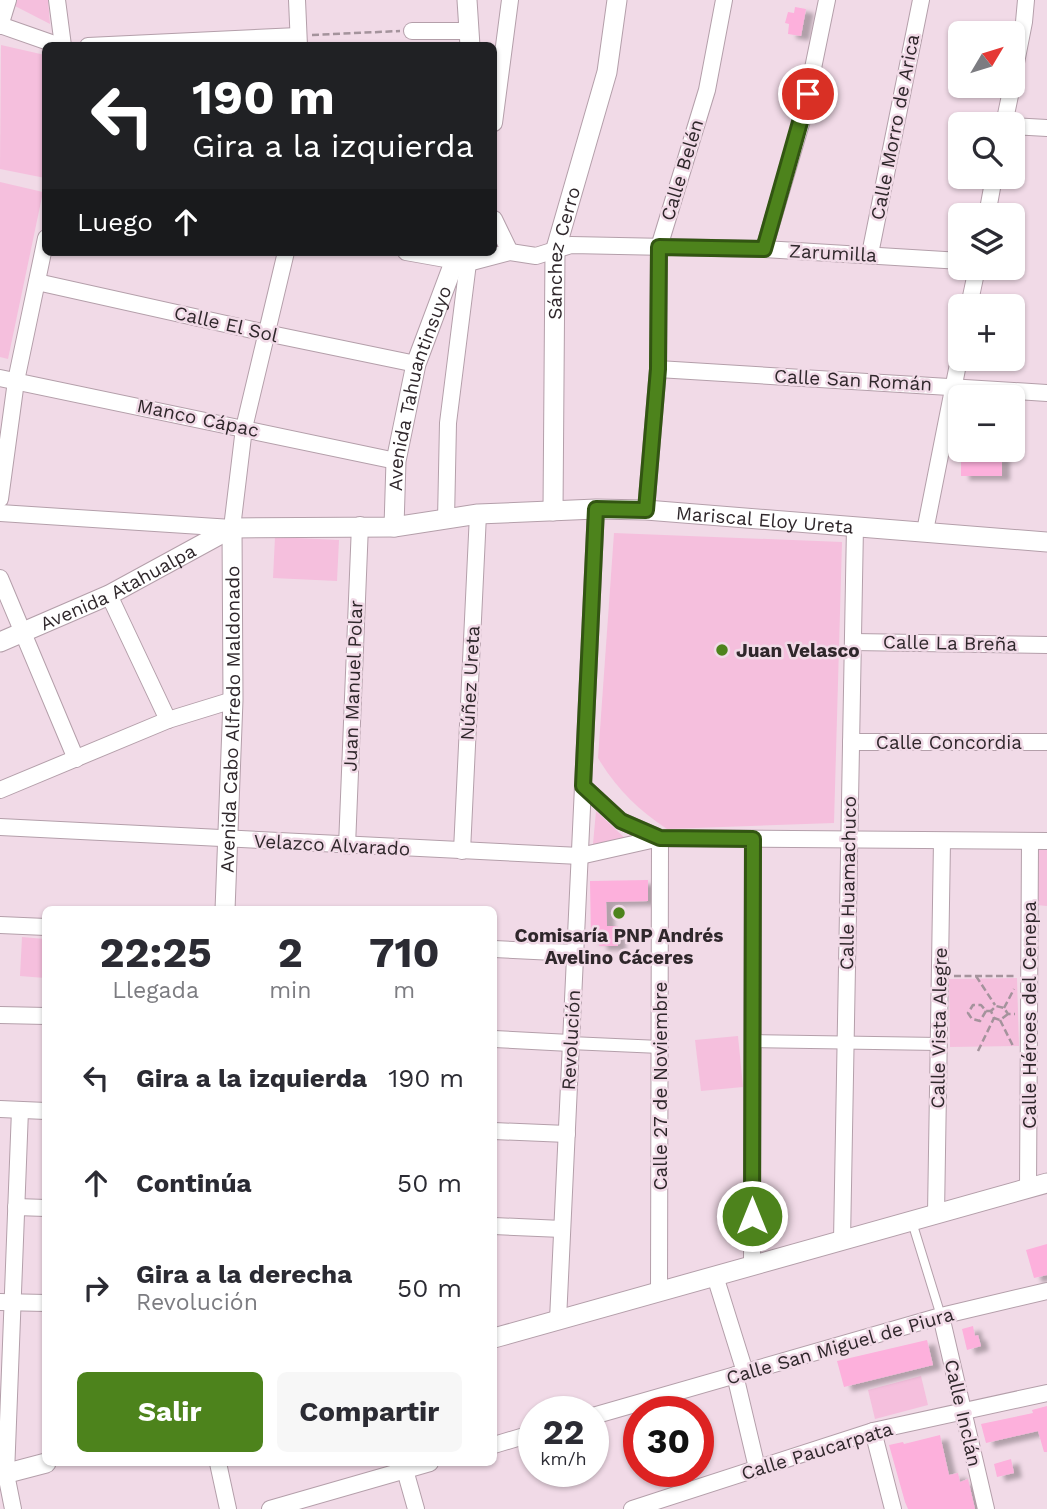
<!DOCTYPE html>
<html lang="es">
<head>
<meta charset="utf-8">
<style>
  body { margin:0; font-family:"Work Sans",sans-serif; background:#f7f7f7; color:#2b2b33; height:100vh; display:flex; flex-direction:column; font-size:26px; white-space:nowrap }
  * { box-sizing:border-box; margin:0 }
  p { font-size:23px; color:#7c7c81 }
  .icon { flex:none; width:38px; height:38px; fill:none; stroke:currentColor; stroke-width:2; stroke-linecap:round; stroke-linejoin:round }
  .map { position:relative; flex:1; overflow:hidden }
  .drawer { position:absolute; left:42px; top:906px; width:455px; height:560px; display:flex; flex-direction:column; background:#fff; border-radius:10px; box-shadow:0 2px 5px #0004 }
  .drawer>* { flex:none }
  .hud { position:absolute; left:42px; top:42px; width:455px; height:214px; border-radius:10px; box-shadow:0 2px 5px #0004; background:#202124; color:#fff; overflow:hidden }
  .needle { width:46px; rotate:52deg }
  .buttons { position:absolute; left:948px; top:21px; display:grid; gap:14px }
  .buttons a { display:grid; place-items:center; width:77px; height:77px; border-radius:10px; background:#fff; box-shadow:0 2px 5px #0004; font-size:35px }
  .speed { position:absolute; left:518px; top:1396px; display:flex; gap:14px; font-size:35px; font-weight:700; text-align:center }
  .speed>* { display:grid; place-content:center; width:91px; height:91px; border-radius:50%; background:#fff; box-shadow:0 2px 5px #0004; line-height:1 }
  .speed small { font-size:18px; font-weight:400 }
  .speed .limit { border:10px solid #d22; background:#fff; color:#111 }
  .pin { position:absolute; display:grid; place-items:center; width:60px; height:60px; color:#fff; margin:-30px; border:4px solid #fff; border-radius:50%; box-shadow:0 2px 7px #0007 }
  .me { position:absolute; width:77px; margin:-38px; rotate:0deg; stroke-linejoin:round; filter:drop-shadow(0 0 5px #0008) }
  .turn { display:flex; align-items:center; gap:24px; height:147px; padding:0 35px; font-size:32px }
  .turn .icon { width:91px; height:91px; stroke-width:2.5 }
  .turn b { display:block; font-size:49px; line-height:60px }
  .then { display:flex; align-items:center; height:66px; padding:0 35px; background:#0003; gap:14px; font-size:26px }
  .eta { display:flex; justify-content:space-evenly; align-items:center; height:119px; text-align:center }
  .eta b { font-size:42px; font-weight:700; line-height:49px }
  .primary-button { display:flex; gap:14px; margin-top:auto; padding:14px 35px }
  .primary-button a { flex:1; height:80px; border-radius:10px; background:#4d831c; color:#fff; font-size:28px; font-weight:700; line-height:80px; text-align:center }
  .primary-button a+a { background:#f7f7f7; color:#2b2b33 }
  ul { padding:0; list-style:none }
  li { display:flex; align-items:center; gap:21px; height:105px; padding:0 35px }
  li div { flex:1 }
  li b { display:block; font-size:26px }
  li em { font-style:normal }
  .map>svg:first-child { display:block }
  .green { fill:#f5bfdd }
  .building { fill:#fdb0dc; filter:url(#shadow) }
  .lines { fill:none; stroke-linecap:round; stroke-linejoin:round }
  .service-casing { stroke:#b49faa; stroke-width:10 }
  .pedestrian-casing { stroke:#b49faa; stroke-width:14 }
  .minor-casing { stroke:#b49faa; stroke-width:18 }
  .tertiary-casing { stroke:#b49faa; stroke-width:21 }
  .path { stroke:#a4939c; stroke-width:2.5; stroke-dasharray:7 3.5; stroke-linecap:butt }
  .service { stroke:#fff; stroke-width:8 }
  .pedestrian { stroke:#fff; stroke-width:12 }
  .minor { stroke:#fff; stroke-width:16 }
  .tertiary { stroke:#fff; stroke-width:19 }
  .route-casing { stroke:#325512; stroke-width:18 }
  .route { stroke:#4d831c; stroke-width:12 }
  .poi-dot { fill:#4d831c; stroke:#f1dae7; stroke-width:2.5 }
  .labels { text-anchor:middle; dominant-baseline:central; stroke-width:5; stroke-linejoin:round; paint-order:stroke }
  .street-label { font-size:19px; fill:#2f272b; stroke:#f1dae7 }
  .poi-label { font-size:19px; font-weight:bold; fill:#2f272b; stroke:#f1dae7; text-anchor:start }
</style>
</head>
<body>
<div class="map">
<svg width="1047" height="1509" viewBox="0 0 1047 1509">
  <defs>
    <filter id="shadow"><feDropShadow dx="8" dy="4.5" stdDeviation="2" flood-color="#0004"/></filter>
  </defs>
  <rect width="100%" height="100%" fill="#f1dae7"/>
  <!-- green -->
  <g class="green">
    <path d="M 17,0 L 48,0 L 50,24 L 15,6 Z"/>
    <path d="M 1,45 L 45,55 L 45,178 L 0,169 Z"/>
    <path d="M 0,182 L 43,192 L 8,359 L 0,357 Z"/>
    <path d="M 614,533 L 842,542 L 834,823 L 667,829 C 638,810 616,788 598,758 Z"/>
    <path d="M 275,537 L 339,540 L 337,581 L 273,578 Z"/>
    <path d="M 596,811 L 628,841 L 593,844 Z"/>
    <path d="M 1038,849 L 1047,849 L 1047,906 L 1036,905 Z"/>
    <path d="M 22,937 L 45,939 L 45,978 L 20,976 Z"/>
    <path d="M 1017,978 L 1019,1046 L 950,1047 L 949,979 Z"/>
    <path d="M 738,1036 L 743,1087 L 701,1091 L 695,1040 Z"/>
    <path d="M 921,1376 L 928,1405 L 875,1419 L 868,1390 Z"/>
  </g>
  <!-- building -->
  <g class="building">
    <path d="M 795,7 L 806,9 L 801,36 L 788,34 L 789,24 L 785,23 L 788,12 L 794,13 Z"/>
    <rect x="961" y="455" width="41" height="21"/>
    <path d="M 648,880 L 648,901 L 606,902 L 607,926 L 618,926 L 618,946 L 599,946 L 599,939 L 591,940 L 590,881 Z"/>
    <path d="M 1047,1244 L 1047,1275 L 1034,1278 L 1026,1250 Z"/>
    <path d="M 973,1326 L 975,1336 L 978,1335 L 981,1346 L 967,1350 L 962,1329 Z"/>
    <path d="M 927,1340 L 933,1365 L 844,1387 L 837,1361 Z"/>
    <path d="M 1047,1406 L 1047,1452 L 1044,1452 L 1038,1431 L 986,1443 L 981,1424 L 1033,1413 L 1032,1410 Z"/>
    <path d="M 940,1435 L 949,1475 L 958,1473 L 960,1482 L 968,1479 L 975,1509 L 908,1509 L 905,1502 L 889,1445 L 903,1442 L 904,1444 Z"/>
    <path d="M 1011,1459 L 1014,1473 L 997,1477 L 994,1464 Z"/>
  </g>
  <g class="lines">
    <defs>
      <path id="service" d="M 912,1222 L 941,1316"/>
      <g id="pedestrian">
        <path d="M 753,1041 L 939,1044"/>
        <path d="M 570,1043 L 660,1047"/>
      </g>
      <g id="minor">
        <path d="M 57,0 L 63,46"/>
        <path d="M 297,0 L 299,46"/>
        <path d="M 0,25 L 60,46"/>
        <path d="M 0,26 L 8,0"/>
        <path d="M 412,31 L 470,31"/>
        <path d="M 88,46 L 298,36"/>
        <path d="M 1013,78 L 1024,22 L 1026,0"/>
        <path d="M 494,123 L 510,0"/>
        <path d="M 1004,124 L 1012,86"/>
        <path d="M 1013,126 L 1047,128"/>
        <path d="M 987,215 L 994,177"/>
        <path d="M 494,219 L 510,252"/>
        <path d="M 764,249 L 803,117 L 827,0"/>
        <path d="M 406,252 L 468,263 L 510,252 L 536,256 L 571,245 L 764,249 L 961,261"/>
        <path d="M 870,254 L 921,0"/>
        <path d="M 37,282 L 266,333 L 416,364"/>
        <path d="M 969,306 L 977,268"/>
        <path d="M 658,369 L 1047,393"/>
        <path d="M 0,378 L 396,461"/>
        <path d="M 0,499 L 16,381 L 46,238"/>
        <path d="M 646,510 L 658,369 L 659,247 L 707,90 L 724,0"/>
        <path d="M 0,513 L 232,528 L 244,428 L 286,252"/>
        <path d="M 446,520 L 448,423 L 468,263"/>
        <path d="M 925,531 L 961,349"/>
        <path d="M 0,578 L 76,759"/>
        <path d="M 109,595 L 168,720"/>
        <path d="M 853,642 L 1047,645"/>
        <path d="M 851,742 L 1047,742"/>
        <path d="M 583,786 L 621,821 L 660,838 L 659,1292"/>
        <path d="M 0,790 L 168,720 L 233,700"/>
        <path d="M 0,827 L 580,856 L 660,838 L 1047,841"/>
        <path d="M 347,846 L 360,525"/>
        <path d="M 462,851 L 478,514"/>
        <path d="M 0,925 L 46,927"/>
        <path d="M 494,949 L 575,953"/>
        <path d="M 0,1015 L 46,1016"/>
        <path d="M 494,1039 L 570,1043"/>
        <path d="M 0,1109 L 46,1111"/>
        <path d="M 494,1131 L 567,1134"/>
        <path d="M 1028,1189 L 1030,842"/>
        <path d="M 16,1207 L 46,1208"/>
        <path d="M 936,1214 L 942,841"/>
        <path d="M 494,1226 L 562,1229"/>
        <path d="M 842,1241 L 855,526"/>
        <path d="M 752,1266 L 753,839"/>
        <path d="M 715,1276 L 745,1372"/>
        <path d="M 0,1302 L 46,1303"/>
        <path d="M 941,1316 L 986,1509"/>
        <path d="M 558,1320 L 596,509"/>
        <path d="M 735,1375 L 757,1468"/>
        <path d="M 593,1416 L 941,1316 L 1047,1291"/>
        <path d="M 873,1431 L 893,1509"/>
        <path d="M 494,1445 L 534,1433"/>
        <path d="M 218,1463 L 228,1509"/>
        <path d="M 405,1470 L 416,1509"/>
        <path d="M 13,1509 L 6,1474 L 20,1110"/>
        <path d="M 270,1509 L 430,1463"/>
        <path d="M 632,1509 L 873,1431 L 1047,1393"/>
      </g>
      <g id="tertiary">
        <path d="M 467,0 L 470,46"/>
        <path id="s1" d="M 553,511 L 555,252 L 607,72 L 617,0"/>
        <path id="s2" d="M 394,527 L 396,461 L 416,364 L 458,252"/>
        <path id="s3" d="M 0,642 L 109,595 L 232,528 L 394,527 L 478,514 L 596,509 L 646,510 L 1047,542"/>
        <path id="s4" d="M 225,910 L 233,700 L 232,528"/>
        <path d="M 494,1338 L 1047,1183"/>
        <path d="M 0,1475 L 46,1463"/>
      </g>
    </defs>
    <!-- service casing -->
    <use href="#service" class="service-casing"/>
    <!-- pedestrian casing -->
    <use href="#pedestrian" class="pedestrian-casing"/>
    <!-- minor casing -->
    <use href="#minor" class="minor-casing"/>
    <!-- tertiary casing -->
    <use href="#tertiary" class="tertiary-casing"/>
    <!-- path -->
    <g class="path">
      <path d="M 312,35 L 400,31"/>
      <path d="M 954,976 L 1014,976"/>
      <path d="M 976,976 L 995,1005"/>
      <path d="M 1004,1008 L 1014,989"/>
      <path d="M 986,1011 L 980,1021 L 972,1019 L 968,1013 L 973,1005 L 981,1005 L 986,1011 L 991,1011"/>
      <path d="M 1008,1014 L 1000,1020 L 994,1018 L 991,1011 L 996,1006 L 1004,1008 L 1008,1014 L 1015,1014"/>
      <path d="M 1000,1020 L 1014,1048"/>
      <path d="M 978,1051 L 994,1018"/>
    </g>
    <!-- service -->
    <use href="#service" class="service"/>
    <!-- pedestrian -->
    <use href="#pedestrian" class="pedestrian"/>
    <!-- minor -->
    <use href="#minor" class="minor"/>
    <!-- tertiary -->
    <use href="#tertiary" class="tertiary"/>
  </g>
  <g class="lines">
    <defs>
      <path id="route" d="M 752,1216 L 753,839 L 660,838 L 621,821 L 583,786 L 596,509 L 646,510 L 658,369 L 659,247 L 764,249 L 808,94"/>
    </defs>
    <!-- route casing -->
    <use href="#route" class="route-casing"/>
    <!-- route -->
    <use href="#route" class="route"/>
  </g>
  <!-- markers -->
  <g class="poi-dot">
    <circle cx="722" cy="650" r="7"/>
    <circle cx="619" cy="913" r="7"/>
  </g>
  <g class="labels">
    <!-- street labels -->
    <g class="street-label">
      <text transform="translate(895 127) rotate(-79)">Calle Morro de Arica</text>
      <text transform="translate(682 170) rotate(-73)">Calle Belén</text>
      <text stroke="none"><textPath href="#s1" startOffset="259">Sánchez Cerro</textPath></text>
      <text transform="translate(833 253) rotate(3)">Zarumilla</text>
      <text transform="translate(226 324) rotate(13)">Calle El Sol</text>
      <text transform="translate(853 380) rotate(3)">Calle San Román</text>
      <text stroke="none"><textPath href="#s2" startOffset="142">Avenida Tahuantinsuyo</textPath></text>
      <text transform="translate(198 418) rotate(12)">Manco Cápac</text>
      <text stroke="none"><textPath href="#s3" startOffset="793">Mariscal Eloy Ureta</textPath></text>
      <text stroke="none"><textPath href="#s3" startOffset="130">Avenida Atahualpa</textPath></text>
      <text transform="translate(950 643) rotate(1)">Calle La Breña</text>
      <text transform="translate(470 683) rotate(-87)">Núñez Ureta</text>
      <text transform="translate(353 686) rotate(-88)">Juan Manuel Polar</text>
      <text stroke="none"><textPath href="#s4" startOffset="191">Avenida Cabo Alfredo Maldonado</textPath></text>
      <text x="949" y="742">Calle Concordia</text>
      <text transform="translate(332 845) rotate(3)">Velazco Alvarado</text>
      <text transform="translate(848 883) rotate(-89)">Calle Huamachuco</text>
      <text transform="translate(1029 1015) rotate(-90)">Calle Héroes del Cenepa</text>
      <text transform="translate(939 1028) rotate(-89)">Calle Vista Alegre</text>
      <text transform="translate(571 1040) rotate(-87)">Revolución</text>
      <text transform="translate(660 1086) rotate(-90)">Calle 27 de Noviembre</text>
      <text transform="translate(840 1346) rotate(-16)">Calle San Miguel de Piura</text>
      <text transform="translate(963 1413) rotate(77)">Calle Inclán</text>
      <text transform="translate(817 1451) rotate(-17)">Calle Paucarpata</text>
    </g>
    <!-- poi labels -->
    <g class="poi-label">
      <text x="736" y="650">Juan Velasco</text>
      <text x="619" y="935" text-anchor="middle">Comisaría PNP Andrés<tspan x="619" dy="22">Avelino Cáceres</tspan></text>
    </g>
  </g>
</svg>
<div class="buttons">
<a><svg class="needle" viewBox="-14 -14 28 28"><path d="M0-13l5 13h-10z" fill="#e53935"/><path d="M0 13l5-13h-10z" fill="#7c7c81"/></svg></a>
<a><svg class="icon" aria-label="search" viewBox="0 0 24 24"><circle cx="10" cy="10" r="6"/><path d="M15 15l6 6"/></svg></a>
<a><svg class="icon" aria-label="layers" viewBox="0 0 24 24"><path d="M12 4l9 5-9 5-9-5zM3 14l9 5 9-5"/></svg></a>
<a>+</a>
<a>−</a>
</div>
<div class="speed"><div>22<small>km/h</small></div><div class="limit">30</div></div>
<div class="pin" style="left:808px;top:94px;background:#d93025"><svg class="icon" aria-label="arrive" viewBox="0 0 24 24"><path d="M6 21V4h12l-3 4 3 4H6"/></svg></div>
<svg class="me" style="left:752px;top:1216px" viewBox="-20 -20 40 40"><circle r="17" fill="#4d831c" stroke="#fff" stroke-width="3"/><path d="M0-11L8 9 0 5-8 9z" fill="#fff"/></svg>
<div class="hud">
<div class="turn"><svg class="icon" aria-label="left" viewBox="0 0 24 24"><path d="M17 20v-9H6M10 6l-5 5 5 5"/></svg><div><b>190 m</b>Gira a la izquierda</div></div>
<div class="then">Luego<svg class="icon" aria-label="ahead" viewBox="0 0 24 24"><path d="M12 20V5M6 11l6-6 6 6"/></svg></div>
</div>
<section class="drawer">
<div class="eta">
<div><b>22:25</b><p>Llegada</p></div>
<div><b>2</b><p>min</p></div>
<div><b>710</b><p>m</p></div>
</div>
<ul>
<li><svg class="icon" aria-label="left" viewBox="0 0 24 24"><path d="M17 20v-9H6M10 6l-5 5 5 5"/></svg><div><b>Gira a la izquierda</b></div><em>190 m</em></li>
<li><svg class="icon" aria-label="ahead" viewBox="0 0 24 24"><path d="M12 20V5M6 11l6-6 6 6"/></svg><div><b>Continúa</b></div><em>50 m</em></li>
<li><svg class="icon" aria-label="right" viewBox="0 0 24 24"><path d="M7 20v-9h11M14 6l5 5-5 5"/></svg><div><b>Gira a la derecha</b><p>Revolución</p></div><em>50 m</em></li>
</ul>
<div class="primary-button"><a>Salir</a><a>Compartir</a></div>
</section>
</div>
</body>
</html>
